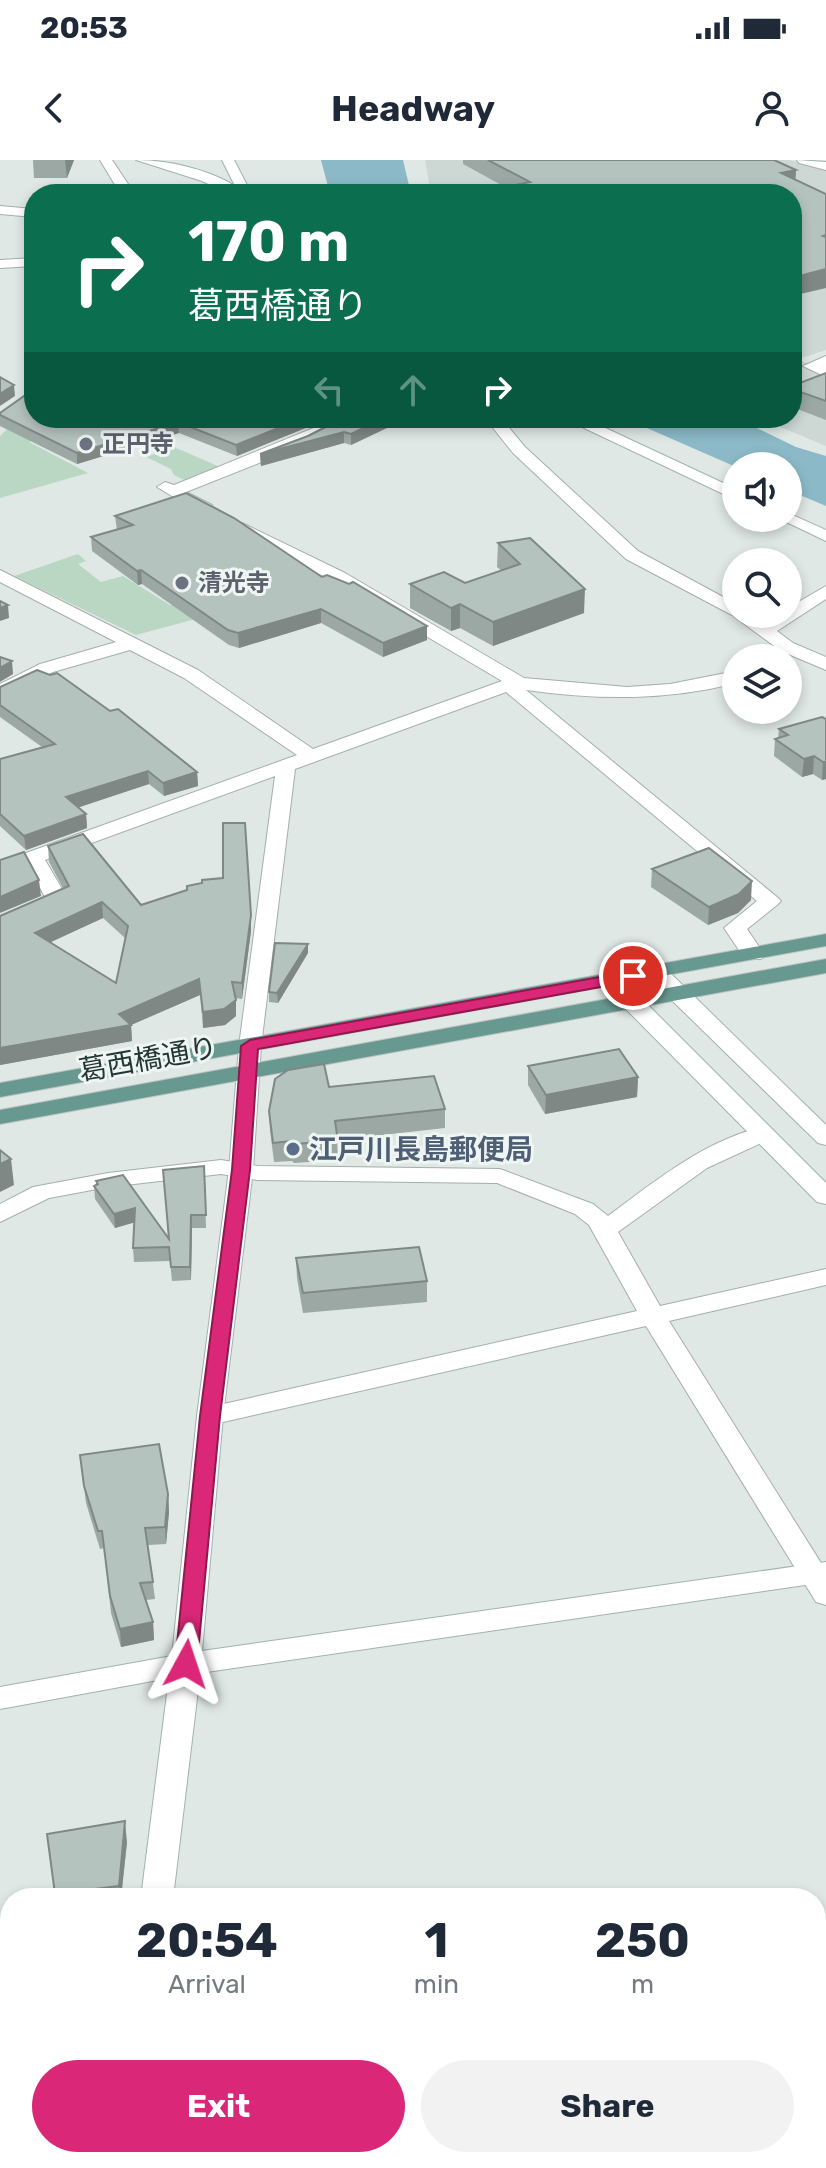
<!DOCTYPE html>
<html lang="en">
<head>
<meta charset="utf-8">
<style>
  body { margin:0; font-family:Rubik,"Noto Sans JP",sans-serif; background:#f2f2f3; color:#1f2937; height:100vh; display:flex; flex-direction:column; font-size:30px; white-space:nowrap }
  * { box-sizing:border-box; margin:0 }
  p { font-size:26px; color:#747a83 }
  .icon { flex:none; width:44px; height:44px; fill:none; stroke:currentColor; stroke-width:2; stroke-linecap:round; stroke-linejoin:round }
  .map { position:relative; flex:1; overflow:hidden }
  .drawer { position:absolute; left:0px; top:1728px; width:826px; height:280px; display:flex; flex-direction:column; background:#fff; border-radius:32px 32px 0 0; box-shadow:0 4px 12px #0003 }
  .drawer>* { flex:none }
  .hud { position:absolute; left:24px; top:24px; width:778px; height:244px; border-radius:32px; box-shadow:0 4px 12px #0003; background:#0b6e4f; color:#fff; overflow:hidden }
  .fabs { position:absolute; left:722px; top:292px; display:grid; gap:16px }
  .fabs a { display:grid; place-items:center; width:80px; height:80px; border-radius:50%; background:#fff; box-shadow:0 4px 12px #0003; font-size:40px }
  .pin { position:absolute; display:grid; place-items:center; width:68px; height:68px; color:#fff; margin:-34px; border:4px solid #fff; border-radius:50%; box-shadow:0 2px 8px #0007 }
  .me { position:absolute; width:88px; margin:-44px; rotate:5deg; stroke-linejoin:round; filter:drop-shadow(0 0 6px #0008) }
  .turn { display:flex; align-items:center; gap:28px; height:168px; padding:0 32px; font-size:36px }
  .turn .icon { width:104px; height:104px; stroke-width:2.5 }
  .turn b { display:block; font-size:56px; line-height:68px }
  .lanes { display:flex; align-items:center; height:76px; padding:0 32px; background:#0003; justify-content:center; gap:40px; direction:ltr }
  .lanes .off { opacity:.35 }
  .eta { display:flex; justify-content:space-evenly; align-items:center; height:136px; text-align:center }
  .eta b { font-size:48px; font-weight:700; line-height:56px }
  .primary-button { display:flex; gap:16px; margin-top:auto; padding:16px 32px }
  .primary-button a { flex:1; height:92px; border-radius:48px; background:#db2777; color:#fff; font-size:32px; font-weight:700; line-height:92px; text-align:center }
  .primary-button a+a { background:#f2f2f3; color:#1f2937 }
  .status { display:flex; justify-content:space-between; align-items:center; height:56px; padding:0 40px; background:#fff; direction:ltr }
  .status svg { height:22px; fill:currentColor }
  header { display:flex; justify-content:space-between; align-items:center; height:104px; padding:0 32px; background:#fff; font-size:36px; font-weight:700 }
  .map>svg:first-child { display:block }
  .built { fill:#cdd8d4 }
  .green { fill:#bad7c4 }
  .water { fill:#8cb9c8 }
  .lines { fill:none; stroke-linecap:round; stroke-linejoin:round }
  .street-casing { stroke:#a3afac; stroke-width:2 }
  .secondary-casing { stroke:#a0b3ad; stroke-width:2 }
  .primary-casing { stroke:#bdc3c2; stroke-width:2 }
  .street { fill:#fff; fill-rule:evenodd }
  .secondary { fill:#fff; fill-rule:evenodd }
  .primary { fill:#689991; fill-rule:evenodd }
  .wall { fill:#9ca8a3; fill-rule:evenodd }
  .shaded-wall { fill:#7f8885 }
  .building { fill:#b5c3be; stroke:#7f8885; stroke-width:2; fill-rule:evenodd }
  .route { fill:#db2777; stroke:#8e194d; stroke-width:2 }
  .worship-dot { fill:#6b7280; stroke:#eff5f3; stroke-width:3 }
  .service-dot { fill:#5c6f8a; stroke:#eff5f3; stroke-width:3 }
  .labels { text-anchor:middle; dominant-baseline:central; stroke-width:6; stroke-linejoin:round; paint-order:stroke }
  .far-worship-label { font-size:24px; font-weight:bold; fill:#5b616d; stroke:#eff5f3; text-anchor:start }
  .street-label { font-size:28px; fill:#223633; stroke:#eff5f3 }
  .service-label { font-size:28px; font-weight:bold; fill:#4e5e75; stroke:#eff5f3; text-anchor:start }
</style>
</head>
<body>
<div class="status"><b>20:53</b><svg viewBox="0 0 49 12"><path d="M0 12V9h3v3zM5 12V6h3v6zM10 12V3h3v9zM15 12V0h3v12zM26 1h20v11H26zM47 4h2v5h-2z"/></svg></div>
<header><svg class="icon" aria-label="back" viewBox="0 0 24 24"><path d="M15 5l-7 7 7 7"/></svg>Headway<svg class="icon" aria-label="person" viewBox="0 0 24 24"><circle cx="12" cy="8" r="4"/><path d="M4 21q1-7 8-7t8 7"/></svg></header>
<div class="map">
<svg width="826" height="2008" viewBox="0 0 826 2008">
  <rect width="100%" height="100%" fill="#dfe8e5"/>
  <!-- built -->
  <g class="built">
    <path d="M 425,0 L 789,0 L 826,10 L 826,71 L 792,34 L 431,34 Z"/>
    <path d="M 792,90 L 826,91 L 826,190 L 792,201 Z"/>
    <path d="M 801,201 L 826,210 L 826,286 L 759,258 L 792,258 L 792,204 Z"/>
  </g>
  <!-- green -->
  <g class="green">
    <path d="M 15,261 L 65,269 L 29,282 L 88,313 L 0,338 L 0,276 Z"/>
    <path d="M 174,287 L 220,307 L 186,321 L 174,315 L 171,309 L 146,297 Z"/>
    <path d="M 78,394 L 86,401 L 78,404 L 101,422 L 123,416 L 170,445 L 238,424 L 309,408 L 326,417 L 233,449 L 136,475 L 14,416 Z"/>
  </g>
  <!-- water -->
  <g class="water">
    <path d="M 321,0 L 403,0 L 411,34 L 330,34 Z"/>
    <path d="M 624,258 L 736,258 L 796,287 L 826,296 L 826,346 L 788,330 L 788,306 L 736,307 Z"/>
  </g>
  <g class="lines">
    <defs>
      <g id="street">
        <path d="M 100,0 L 112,0 L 132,30 L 130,33 L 120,33 Z"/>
        <path d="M 222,0 L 234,0 L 247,25 L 239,34 L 227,31 L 234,24 Z"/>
        <path d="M 797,0 L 826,2 L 826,10 L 799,3 Z"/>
        <path d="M 0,46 L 34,49 L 34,57 L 0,54 Z"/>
        <path d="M 34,98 L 34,106 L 0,108 L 0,100 Z"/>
        <path d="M 826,196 L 826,217 L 803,206 Z"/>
        <path d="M 338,258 L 359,258 L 307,284 L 186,332 L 212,345 L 214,349 L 212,353 L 200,353 L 157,327 L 165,322 L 174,325 Z"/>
        <path d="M 485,258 L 501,258 L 525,287 L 638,391 L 736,444 L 736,454 L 752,454 L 765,463 L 779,454 L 788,454 L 788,448 L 826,426 L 826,439 L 777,471 L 793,483 L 826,497 L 826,510 L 781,491 L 732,455 L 626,399 L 513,293 Z"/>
        <path d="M 242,363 L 345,413 L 524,518 L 627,527 L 670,524 L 736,511 L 736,523 C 666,541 597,540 526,530 L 777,737 L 781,741 L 777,745 L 747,769 L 764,794 L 761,799 L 745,799 L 724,768 L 757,741 L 506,532 L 295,609 L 261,886 L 258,891 L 242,891 L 239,886 L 275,616 L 45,700 L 68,739 L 64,743 L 0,770 L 0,756 L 45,737 L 23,697 L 26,693 L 297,595 L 184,518 L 130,490 L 53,512 L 0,538 L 0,524 L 40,504 L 116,482 L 0,422 L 0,410 L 198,510 L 313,589 L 502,521 L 333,421 L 236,372 L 234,368 Z"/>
        <path d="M 762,967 L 770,969 L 774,974 L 770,979 L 707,1008 L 618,1072 L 660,1146 L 826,1109 L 826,1125 L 669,1161 L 826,1411 L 826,1445 L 816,1442 L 646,1166 L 210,1265 L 201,1262 L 197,1256 L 201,1250 L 210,1247 L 637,1151 L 589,1065 L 575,1054 L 497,1023 L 257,1020 L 221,1014 L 108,1027 L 49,1038 L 0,1062 L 0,1044 L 33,1027 L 108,1013 L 221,1000 L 257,1006 L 500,1009 L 593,1044 L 608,1056 C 655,1021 704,981 762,967 Z"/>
        <path d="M 826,1803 L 826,1831 L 816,1834 L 816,1806 Z"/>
        <path d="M 51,1998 L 141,1998 L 142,1999 L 137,2008 L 46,2008 Z"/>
        <path d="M 499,1998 L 535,1998 L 538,2008 L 502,2008 Z"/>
      </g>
      <g id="secondary">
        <path d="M 136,0 C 170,0 219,11 246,34 L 229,34 L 202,21 Z"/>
        <path d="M 563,258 L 584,258 L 736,329 L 736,340 Z"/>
        <path d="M 788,353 L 826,370 L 826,381 L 778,358 L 788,358 Z"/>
        <path d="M 656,805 L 664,807 L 826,965 L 826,985 L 818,983 L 648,817 L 645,812 L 648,807 Z"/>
        <path d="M 610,813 L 618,815 L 826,1023 L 826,1044 L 817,1042 L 602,825 L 599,820 L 602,815 Z"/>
        <path d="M 250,879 L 258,881 L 261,886 L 253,1010 L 223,1256 L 202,1491 L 826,1402 L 826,1422 L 200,1513 L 173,1738 L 141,1738 L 169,1518 L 0,1549 L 0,1527 L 172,1496 L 197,1256 L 229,1010 L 239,886 L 242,881 Z"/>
        <path d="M 106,1998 L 142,1998 L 141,2008 L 105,2008 Z"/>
      </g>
      <g id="primary">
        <path d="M 826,774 L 826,786 L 0,937 L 0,923 Z"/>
        <path d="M 826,799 L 826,813 L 0,964 L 0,950 Z"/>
      </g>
    </defs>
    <!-- street casing -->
    <use href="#street" class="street-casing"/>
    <!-- secondary casing -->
    <use href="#secondary" class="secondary-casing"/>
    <!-- primary casing -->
    <use href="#primary" class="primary-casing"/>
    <!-- street -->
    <use href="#street" class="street"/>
    <!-- secondary -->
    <use href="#secondary" class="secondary"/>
    <!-- primary -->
    <use href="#primary" class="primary"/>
  </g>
  <!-- wall -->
  <g class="wall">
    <path d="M 33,0 L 74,0 L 67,18 L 34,18 Z"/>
    <path d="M 463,0 L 774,0 L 796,10 L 795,20 L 505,27 L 463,4 Z"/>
    <path d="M 826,213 L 826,260 L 792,247 L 792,226 Z"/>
    <path d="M 0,253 L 34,258 L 330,258 L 237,296 L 179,273 L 77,304 L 0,266 Z"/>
    <path d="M 343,258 L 454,258 L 391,266 L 351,285 L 344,283 L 261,306 L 260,294 L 308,276 Z"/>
    <path d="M 115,356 L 322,417 L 427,466 L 427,480 L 383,497 L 321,463 L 239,488 L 229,485 L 142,424 L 138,425 L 92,391 L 91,377 L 117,370 Z"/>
    <path d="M 498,383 L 584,453 L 493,486 L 460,468 L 451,471 L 410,448 L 410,424 L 465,423 L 502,411 L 497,407 Z"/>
    <path d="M 0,527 L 110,551 L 197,612 L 198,626 L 164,636 L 149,624 L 78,647 L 86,654 L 87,668 L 26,690 L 0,666 L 0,599 L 42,587 L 0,557 Z"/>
    <path d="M 822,557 L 826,619 L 822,620 L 813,614 L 802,617 L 774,596 L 775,579 L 778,578 L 779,569 Z"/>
    <path d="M 48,686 L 141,745 L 251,771 L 242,839 L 235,838 L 236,856 L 225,865 L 203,868 L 200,835 L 131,865 L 132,881 L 0,905 L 63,728 L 49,702 ZM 103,758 L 125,778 L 116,823 L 50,782 Z"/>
    <path d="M 652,709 L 751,740 L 738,753 L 708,765 L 651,727 Z"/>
    <path d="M 308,793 L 278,843 L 269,842 L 269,832 Z"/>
    <path d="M 528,906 L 638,917 L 637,937 L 545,954 L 528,925 Z"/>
    <path d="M 329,927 L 445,949 L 445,968 L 337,980 L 338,1000 L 294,1003 L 292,1001 L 274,1002 L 270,970 L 269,951 Z"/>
    <path d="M 204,1006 L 206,1068 L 192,1068 L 191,1120 L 172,1121 L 170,1101 L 134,1102 L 133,1088 L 134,1062 L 115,1068 L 95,1039 L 94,1026 L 96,1025 L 96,1021 L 168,1078 Z"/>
    <path d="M 296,1098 L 427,1121 L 427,1142 L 303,1153 L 297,1118 Z"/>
    <path d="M 80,1295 L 168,1334 L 169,1352 L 166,1384 L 148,1385 L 155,1439 L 146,1440 L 153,1462 L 154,1480 L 121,1487 L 111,1453 L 104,1388 L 100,1389 L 86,1343 Z"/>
    <path d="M 47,1674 L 127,1682 L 121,1738 L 56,1738 Z"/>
    <path d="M 161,1998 L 199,1998 L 202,2008 L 163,2008 Z"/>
  </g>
  <!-- shaded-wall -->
  <g class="shaded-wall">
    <path d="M 65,0 L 74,0 L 67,18 Z"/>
    <path d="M 796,10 L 795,27 L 781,13 Z"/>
    <path d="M 826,109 L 826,128 L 792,136 L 792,118 Z"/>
    <path d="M 14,225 L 15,236 L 0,246 L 0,234 Z"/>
    <path d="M 303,258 L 330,258 L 237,296 L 236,285 Z"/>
    <path d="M 385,258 L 454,258 L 391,266 L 351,285 L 351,274 Z"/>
    <path d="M 178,262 L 179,273 L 77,304 L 77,293 Z"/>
    <path d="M 344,272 L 344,283 L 261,306 L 260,294 Z"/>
    <path d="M 141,410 L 142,424 L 138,425 L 137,411 Z"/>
    <path d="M 585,429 L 584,453 L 493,486 L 493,462 Z"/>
    <path d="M 460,444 L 460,468 L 451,471 L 451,448 Z"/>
    <path d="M 8,445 L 9,458 L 0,461 L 0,448 Z"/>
    <path d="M 321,449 L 321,463 L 239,488 L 238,473 Z"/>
    <path d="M 427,466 L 427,480 L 383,497 L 383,483 Z"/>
    <path d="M 12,501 L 13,514 L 0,522 L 0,508 Z"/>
    <path d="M 814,596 L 813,614 L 802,617 L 804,599 Z"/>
    <path d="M 823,602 L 826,602 L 826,619 L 822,620 Z"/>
    <path d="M 148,611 L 149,624 L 68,651 L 66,637 Z"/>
    <path d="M 197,612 L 198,626 L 164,636 L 163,623 Z"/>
    <path d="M 86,654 L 87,668 L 26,690 L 24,676 Z"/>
    <path d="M 39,720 L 41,736 L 0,753 L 0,737 Z"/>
    <path d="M 752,721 L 751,740 L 738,753 L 708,765 L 709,747 Z"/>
    <path d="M 102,742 L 103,758 L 36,789 L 35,773 Z"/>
    <path d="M 251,755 L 251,771 L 242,839 L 242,823 Z"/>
    <path d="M 308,784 L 308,793 L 278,843 L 277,833 Z"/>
    <path d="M 199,819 L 200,835 L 131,865 L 132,881 L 0,905 L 0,888 L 119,854 Z"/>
    <path d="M 236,840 L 236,856 L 225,865 L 203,868 L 203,852 Z"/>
    <path d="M 638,917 L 637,937 L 545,954 L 546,935 Z"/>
    <path d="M 11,999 L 14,1025 L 0,1032 L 0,1004 Z"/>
    <path d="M 135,1048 L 136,1062 L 115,1068 L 114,1054 Z"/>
    <path d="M 191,1055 L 192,1068 L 191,1120 L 190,1107 Z"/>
    <path d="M 168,1334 L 169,1352 L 166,1384 L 165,1367 Z"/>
    <path d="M 153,1462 L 154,1480 L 121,1487 L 120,1469 Z"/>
    <path d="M 125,1661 L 127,1682 L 121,1738 L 120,1738 L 119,1726 Z"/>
  </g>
  <!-- building -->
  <g class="building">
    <path d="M 488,0 L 774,0 L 796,10 L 781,13 L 826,34 L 826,75 L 823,76 L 826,77 L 826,109 L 792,118 L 792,34 L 470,34 L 530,22 Z"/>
    <path d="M 826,213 L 826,241 L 792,229 L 792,226 Z"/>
    <path d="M 0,217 L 14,225 L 0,234 Z"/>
    <path d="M 34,229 L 34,258 L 303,258 L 236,285 L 178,262 L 77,293 L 0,255 L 0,253 Z"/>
    <path d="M 343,258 L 385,258 L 351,274 L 344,272 L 260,294 L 308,276 Z"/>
    <path d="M 186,333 L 234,358 L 322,417 L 327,415 L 349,424 L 353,422 L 427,466 L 383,483 L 321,449 L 238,473 L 228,470 L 141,410 L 137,411 L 91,377 L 133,365 L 115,356 Z"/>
    <path d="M 530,378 L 585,429 L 493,462 L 460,444 L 451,448 L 410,424 L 444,412 L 465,423 L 520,404 L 498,383 Z"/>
    <path d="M 0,441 L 8,445 L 0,448 Z"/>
    <path d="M 0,497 L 12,501 L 0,508 Z"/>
    <path d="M 37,510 L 50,515 L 57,513 L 110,551 L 118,549 L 197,612 L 163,623 L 148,611 L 66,637 L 86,654 L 24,676 L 0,654 L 0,599 L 55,584 L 0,545 L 0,527 Z"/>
    <path d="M 822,557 L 826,559 L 826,602 L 823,602 L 814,596 L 804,599 L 775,579 L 788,575 L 779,569 Z"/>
    <path d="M 223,663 L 245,663 L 251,755 L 242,823 L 232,822 L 236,840 L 224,849 L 203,852 L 199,819 L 119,854 L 131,865 L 0,888 L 0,756 L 69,726 L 48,686 L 83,674 L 141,745 L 187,730 L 187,726 L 202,723 L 202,720 L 223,718 ZM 102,742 L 128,766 L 116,823 L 35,773 Z"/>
    <path d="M 709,688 L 752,721 L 739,734 L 709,747 L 652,709 Z"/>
    <path d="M 24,692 L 39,720 L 0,737 L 0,700 Z"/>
    <path d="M 275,783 L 308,784 L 277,833 L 269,832 Z"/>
    <path d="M 619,889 L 638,917 L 546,935 L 528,906 Z"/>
    <path d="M 324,904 L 329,927 L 434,916 L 445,949 L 335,961 L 338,981 L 293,984 L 291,981 L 273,983 L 269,951 L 275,919 L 288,910 Z"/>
    <path d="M 0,990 L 11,999 L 0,1004 Z"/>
    <path d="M 204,1006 L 206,1055 L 191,1055 L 190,1107 L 171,1107 L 169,1087 L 133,1088 L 135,1048 L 114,1054 L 94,1026 L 98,1024 L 96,1021 L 123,1015 L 169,1079 L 163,1010 Z"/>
    <path d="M 419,1087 L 427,1121 L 303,1133 L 296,1098 Z"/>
    <path d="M 159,1284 L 168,1334 L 165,1367 L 145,1368 L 153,1422 L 140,1423 L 153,1462 L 120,1469 L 110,1436 L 102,1371 L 98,1371 L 84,1326 L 80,1295 Z"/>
    <path d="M 125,1661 L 119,1726 L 55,1734 L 47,1674 Z"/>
    <path d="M 165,1998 L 199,1998 L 202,2008 L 167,2008 Z"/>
  </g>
  <!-- route -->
  <path class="route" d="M 633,811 L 639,812 L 641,816 L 639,820 L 258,889 L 250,1010 L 220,1256 L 197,1504 L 194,1510 L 186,1512 L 178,1510 L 175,1504 L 200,1256 L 232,1010 L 241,886 L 250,880 Z"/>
  <!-- markers -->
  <g class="worship-dot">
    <circle cx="86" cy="284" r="8"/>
    <circle cx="182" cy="423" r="8"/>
  </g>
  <circle class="service-dot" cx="293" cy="989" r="8"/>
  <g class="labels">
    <!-- far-worship labels -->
    <g class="far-worship-label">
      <text x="102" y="284">正円寺</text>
      <text x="198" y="423">清光寺</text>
    </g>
    <!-- street labels -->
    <g class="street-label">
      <text transform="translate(148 899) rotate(-10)">葛西橋通り</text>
    </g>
    <!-- service labels -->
    <g class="service-label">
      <text x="309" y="989">江戸川長島郵便局</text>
    </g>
  </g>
</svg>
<div class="fabs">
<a><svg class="icon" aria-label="sound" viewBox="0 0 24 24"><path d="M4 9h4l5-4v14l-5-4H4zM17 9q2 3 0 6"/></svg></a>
<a><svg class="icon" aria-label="search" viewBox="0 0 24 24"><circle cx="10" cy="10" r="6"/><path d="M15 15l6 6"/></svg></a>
<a><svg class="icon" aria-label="layers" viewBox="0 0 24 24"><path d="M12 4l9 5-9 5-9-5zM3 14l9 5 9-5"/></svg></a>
</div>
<div class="pin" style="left:633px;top:816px;background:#d93025"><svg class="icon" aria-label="arrive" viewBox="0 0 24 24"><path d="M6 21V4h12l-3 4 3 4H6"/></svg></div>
<svg class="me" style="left:186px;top:1504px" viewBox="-20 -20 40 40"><path d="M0-17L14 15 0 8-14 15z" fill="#db2777" stroke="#fff" stroke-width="4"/></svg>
<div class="hud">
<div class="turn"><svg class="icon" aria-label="right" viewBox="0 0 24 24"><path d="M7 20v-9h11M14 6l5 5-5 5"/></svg><div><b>170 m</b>葛西橋通り</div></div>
<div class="lanes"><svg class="icon off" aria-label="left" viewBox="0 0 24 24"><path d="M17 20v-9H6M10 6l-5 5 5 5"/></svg><svg class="icon off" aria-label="ahead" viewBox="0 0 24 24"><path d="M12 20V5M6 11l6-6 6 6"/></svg><svg class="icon" aria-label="right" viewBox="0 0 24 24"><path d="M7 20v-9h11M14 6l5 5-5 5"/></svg></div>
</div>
<section class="drawer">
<div class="eta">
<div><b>20:54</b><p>Arrival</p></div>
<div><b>1</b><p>min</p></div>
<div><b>250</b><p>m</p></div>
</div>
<div class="primary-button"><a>Exit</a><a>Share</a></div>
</section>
</div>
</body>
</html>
